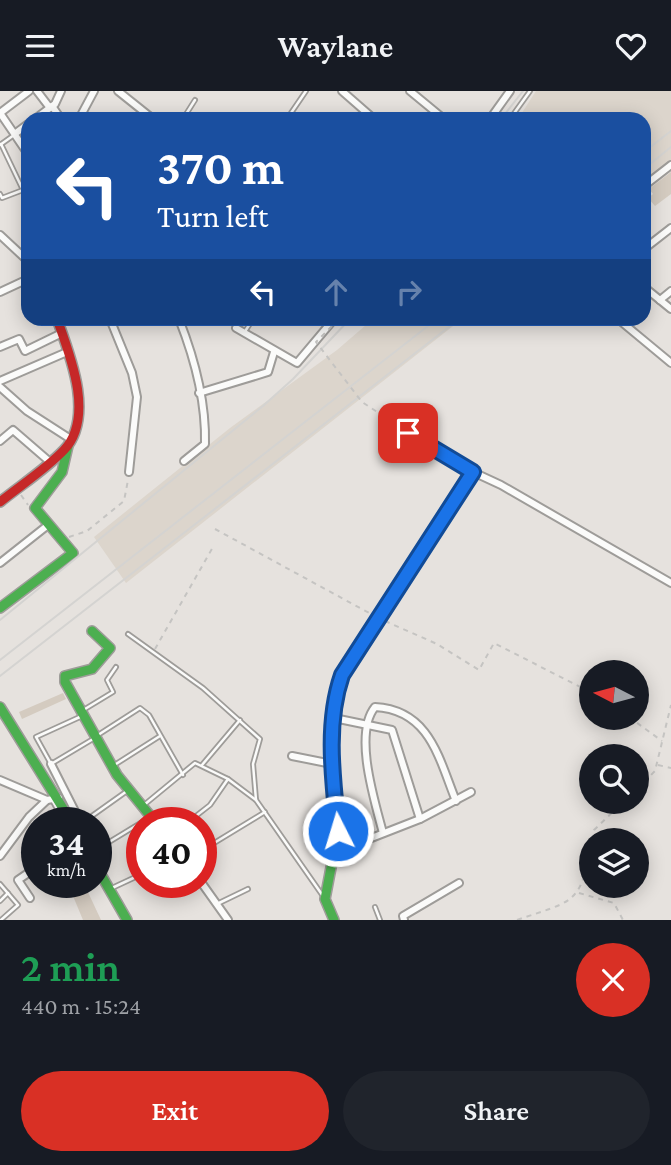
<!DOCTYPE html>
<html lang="en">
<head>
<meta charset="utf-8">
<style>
  body { margin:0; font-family:"Crimson Pro",serif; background:#20242c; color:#f1f3f6; height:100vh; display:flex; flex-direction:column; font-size:26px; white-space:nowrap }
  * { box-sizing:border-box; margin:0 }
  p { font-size:23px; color:#9ea1a6 }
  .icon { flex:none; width:38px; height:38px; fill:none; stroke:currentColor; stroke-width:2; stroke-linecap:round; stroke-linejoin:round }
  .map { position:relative; height:829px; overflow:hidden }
  .drawer { display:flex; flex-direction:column; background:#171b24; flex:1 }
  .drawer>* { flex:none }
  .guide { position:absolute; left:21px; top:21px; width:630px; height:214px; border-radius:21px; box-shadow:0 4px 18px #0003; background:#1a4fa0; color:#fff; overflow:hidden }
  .needle { width:46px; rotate:276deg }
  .controls { position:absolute; left:579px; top:569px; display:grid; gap:14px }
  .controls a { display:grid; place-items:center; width:70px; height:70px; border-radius:50%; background:#171b24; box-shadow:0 4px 18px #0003; font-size:35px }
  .speed { position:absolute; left:21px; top:716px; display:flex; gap:14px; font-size:35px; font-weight:700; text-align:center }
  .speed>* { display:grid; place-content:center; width:91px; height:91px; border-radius:50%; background:#171b24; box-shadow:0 4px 18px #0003; line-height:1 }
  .speed small { font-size:18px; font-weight:400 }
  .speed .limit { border:10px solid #d22; background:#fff; color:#111 }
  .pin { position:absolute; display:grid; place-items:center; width:60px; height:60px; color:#fff; margin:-30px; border-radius:14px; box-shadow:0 4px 10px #0006 }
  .me { position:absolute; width:77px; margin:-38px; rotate:355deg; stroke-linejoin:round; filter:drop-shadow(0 0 5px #0008) }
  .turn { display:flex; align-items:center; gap:24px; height:147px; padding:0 21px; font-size:32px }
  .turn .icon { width:91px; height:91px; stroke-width:2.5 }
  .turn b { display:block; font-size:49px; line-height:60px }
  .lanes { display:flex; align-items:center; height:66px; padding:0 21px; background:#0003; justify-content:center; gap:35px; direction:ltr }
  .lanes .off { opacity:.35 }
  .round { display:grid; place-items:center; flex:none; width:74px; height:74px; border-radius:37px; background:#20242c }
  .summary { display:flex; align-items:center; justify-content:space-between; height:119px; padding:0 21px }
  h1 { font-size:42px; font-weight:600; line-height:52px; color:#1e9e55 }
  .primary-button { display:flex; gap:14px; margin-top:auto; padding:14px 21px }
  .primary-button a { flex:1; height:80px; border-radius:42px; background:#d93025; color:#fff; font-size:28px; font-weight:600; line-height:80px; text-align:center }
  .primary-button a+a { background:#20242c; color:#f1f3f6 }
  header { display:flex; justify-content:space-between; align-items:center; height:91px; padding:0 21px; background:#171b24; font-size:32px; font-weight:600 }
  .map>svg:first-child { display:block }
  .built { fill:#dcd5cc }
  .building { fill:#d4cbc0 }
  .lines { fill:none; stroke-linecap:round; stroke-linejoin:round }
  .lane-casing { stroke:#9e9c99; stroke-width:6 }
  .street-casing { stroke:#9e9c99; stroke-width:10 }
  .fast-casing { stroke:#9e9c99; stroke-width:12 }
  .jam-casing { stroke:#9e9c99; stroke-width:12 }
  .path { stroke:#c5c4c2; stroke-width:2; stroke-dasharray:5 5; stroke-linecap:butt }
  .lane { stroke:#fbfbfa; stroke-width:2.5 }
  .street { stroke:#fbfbfa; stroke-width:6 }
  .fast { stroke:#4caf50; stroke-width:9 }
  .jam { stroke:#c62828; stroke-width:9 }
  .rail { stroke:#d4d3d1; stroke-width:2 }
  .path-bridge { stroke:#c5c4c2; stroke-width:2; stroke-dasharray:5 5; stroke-linecap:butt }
  .route-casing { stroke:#114b97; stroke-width:18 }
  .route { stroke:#1a73e8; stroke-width:12 }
</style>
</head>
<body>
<header><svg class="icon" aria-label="menu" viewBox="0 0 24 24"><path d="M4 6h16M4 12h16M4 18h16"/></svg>Waylane<svg class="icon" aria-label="heart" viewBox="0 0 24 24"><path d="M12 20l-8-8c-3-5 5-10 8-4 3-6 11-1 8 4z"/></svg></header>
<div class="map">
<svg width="671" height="829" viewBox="0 0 671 829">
  <rect width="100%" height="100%" fill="#e6e2de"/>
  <!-- built -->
  <g class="built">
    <path d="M 536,0 L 671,0 L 671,71 L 644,91 L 644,28 L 518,28 Z"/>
    <path d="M 373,228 L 462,228 L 126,492 L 94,446 L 230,337 L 337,259 Z"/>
  </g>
  <!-- building -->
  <g class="building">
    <path d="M 671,81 L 671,103 L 655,115 L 648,107 L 653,103 L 649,98 Z"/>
    <path d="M 63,602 L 66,608 L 22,628 L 19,621 Z"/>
    <path d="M 86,797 L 101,829 L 83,829 L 73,805 Z"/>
  </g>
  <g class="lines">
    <defs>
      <g id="lane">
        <path d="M 291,22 L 306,0"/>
        <path d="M 183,28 L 195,9"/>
        <path d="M 510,28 L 530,0"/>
        <path d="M 0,54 L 14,44"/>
        <path d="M 0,103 L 2,107 L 23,99 L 1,53"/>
        <path d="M 244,242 L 253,228"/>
        <path d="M 128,543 L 203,597 L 260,648 L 253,673 L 256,709"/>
        <path d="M 85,618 L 113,601 L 107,589 L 116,576"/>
        <path d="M 82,625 L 36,646 L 51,673 L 93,648"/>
        <path d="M 98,644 L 140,617 L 149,624 L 183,684"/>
        <path d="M 116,673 L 160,645"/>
        <path d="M 202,674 L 240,629"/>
        <path d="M 52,709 L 65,732"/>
        <path d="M 144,714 L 195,672 L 228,688 L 256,709 L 323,805"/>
        <path d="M 82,732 L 127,700"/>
        <path d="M 187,732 L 210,714 L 228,688"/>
        <path d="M 96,759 L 147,728"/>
        <path d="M 201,760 L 265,721"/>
        <path d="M 0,793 L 18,814 L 1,829"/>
        <path d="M 112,797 L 142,783"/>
        <path d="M 0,810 L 8,802"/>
        <path d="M 217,813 L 248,798"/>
        <path d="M 375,816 L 380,829"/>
      </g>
      <g id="street">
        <path d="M 37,0 L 50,17"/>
        <path d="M 118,0 L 153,28"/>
        <path d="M 342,0 L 374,28"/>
        <path d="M 410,0 L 444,28"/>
        <path d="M 52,15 L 61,28"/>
        <path d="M 35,28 L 55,13 L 61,0"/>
        <path d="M 79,28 L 94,0"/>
        <path d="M 490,28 L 510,0"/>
        <path d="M 16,42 L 28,33"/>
        <path d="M 28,63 L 0,22 L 29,0"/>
        <path d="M 644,95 L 671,74"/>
        <path d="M 0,144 L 28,170"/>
        <path d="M 644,158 L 671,137"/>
        <path d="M 644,196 L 671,218"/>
        <path d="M 0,201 L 28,188"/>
        <path d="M 660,209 L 671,200"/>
        <path d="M 110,228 L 132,282 L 137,306 L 129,381"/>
        <path d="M 179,228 C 194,266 206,312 205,353 L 184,370"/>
        <path d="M 618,228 L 671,272"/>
        <path d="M 236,237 L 297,272 L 334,228"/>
        <path d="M 0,256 L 19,248 L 25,260 L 62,242"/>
        <path d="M 0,290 L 67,261"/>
        <path d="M 0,296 L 27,320 L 72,349"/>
        <path d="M 199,302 L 268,281 L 274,261"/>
        <path d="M 409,342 L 473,381 L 501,394 L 671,492"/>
        <path d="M 0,350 L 13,339 L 50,371"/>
        <path d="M 0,472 L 48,434"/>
        <path d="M 334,627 L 392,639 L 420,728"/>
        <path d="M 292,665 L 332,673"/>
        <path d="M 51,673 L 81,732"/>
        <path d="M 0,689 L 47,709"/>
        <path d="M 383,742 C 375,711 353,643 375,616 C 430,619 439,668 456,710"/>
        <path d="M 333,762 L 420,728 L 471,701"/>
        <path d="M 0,765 L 29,726 L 47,709 L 59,707"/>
        <path d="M 201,791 L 228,829"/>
        <path d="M 30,807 L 18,789 L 37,776"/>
        <path d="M 404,829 L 403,825 L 459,792"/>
      </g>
      <g id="fast">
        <path d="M 0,517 L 73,462 L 35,417 L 62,381 L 68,355"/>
        <path d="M 92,540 L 110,557 L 92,578 L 65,585 L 65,591 L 117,684 L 156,732"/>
        <path d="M 0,616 L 72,732"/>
        <path d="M 96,775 L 127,829"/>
        <path d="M 334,829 L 325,808 L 338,740 L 332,673 L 335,604 L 349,573 L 473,381"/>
      </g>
      <path id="jam" d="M 0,411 C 21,394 46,378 64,359 C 95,326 70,264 57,228"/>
    </defs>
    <!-- lane casing -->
    <use href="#lane" class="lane-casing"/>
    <!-- street casing -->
    <use href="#street" class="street-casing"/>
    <!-- fast casing -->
    <use href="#fast" class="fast-casing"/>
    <!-- jam casing -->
    <use href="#jam" class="jam-casing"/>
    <!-- path -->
    <g class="path">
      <path d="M 21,404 L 28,414"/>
      <path d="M 215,438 L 371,523"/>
      <path d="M 69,446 L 87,440 L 124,410 L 128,389"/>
      <path d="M 385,530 L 437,553 L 479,579 L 494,552 L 592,602"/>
      <path d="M 155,558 L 213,456"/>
      <path d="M 629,626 L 662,650"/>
      <path d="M 658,674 L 671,677"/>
      <path d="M 637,698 L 655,680 L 671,614"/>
      <path d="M 592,749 L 594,739 L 624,710"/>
      <path d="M 579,802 L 614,812 L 623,829"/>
      <path d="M 517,829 C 574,809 580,815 592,752"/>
    </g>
    <!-- lane -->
    <use href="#lane" class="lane"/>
    <!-- street -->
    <use href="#street" class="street"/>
    <!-- fast -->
    <use href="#fast" class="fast"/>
    <!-- jam -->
    <use href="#jam" class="jam"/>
    <!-- rail -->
    <g class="rail">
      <path d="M 501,28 L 523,0"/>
      <path d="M 644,61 L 671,40"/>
      <path d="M 644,78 L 671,56"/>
      <path d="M 0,529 L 263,315 L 293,288 L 350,228"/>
      <path d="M 0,569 L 437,228"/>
      <path d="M 0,585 L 459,228"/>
    </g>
    <!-- path-bridge -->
    <path class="path-bridge" d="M 339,228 L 316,251 L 362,311 L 409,342"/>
  </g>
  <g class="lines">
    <defs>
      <path id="route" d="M 338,740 C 333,689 325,633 342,584 L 473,381 L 408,342"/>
    </defs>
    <!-- route casing -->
    <use href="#route" class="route-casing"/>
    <!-- route -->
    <use href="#route" class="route"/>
  </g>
</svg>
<div class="controls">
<a><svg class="needle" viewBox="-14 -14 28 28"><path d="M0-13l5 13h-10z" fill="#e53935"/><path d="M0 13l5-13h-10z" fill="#9ea1a6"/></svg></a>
<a><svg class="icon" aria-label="search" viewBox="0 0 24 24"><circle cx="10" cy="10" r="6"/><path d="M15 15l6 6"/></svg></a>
<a><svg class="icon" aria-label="layers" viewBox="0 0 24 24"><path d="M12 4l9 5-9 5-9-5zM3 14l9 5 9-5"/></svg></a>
</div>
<div class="speed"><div>34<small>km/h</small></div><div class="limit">40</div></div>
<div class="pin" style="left:408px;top:342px;background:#d93025"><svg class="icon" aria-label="arrive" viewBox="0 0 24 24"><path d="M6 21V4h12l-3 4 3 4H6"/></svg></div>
<svg class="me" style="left:338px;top:740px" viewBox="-20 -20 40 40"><circle r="17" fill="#1a73e8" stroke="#fff" stroke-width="3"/><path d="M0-11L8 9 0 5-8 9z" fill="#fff"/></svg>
<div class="guide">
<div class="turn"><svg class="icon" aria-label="left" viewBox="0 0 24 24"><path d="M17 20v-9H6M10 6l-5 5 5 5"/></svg><div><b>370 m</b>Turn left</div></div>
<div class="lanes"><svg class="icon" aria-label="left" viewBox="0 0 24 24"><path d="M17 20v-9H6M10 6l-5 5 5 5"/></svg><svg class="icon off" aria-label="ahead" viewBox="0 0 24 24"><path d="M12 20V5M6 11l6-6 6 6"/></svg><svg class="icon off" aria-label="right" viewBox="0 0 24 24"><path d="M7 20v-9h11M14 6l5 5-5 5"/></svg></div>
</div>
</div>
<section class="drawer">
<div class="summary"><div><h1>2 min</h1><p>440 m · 15:24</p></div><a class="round" style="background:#d93025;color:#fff"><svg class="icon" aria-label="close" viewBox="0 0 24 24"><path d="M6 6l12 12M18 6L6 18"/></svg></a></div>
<div class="primary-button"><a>Exit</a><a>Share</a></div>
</section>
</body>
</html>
